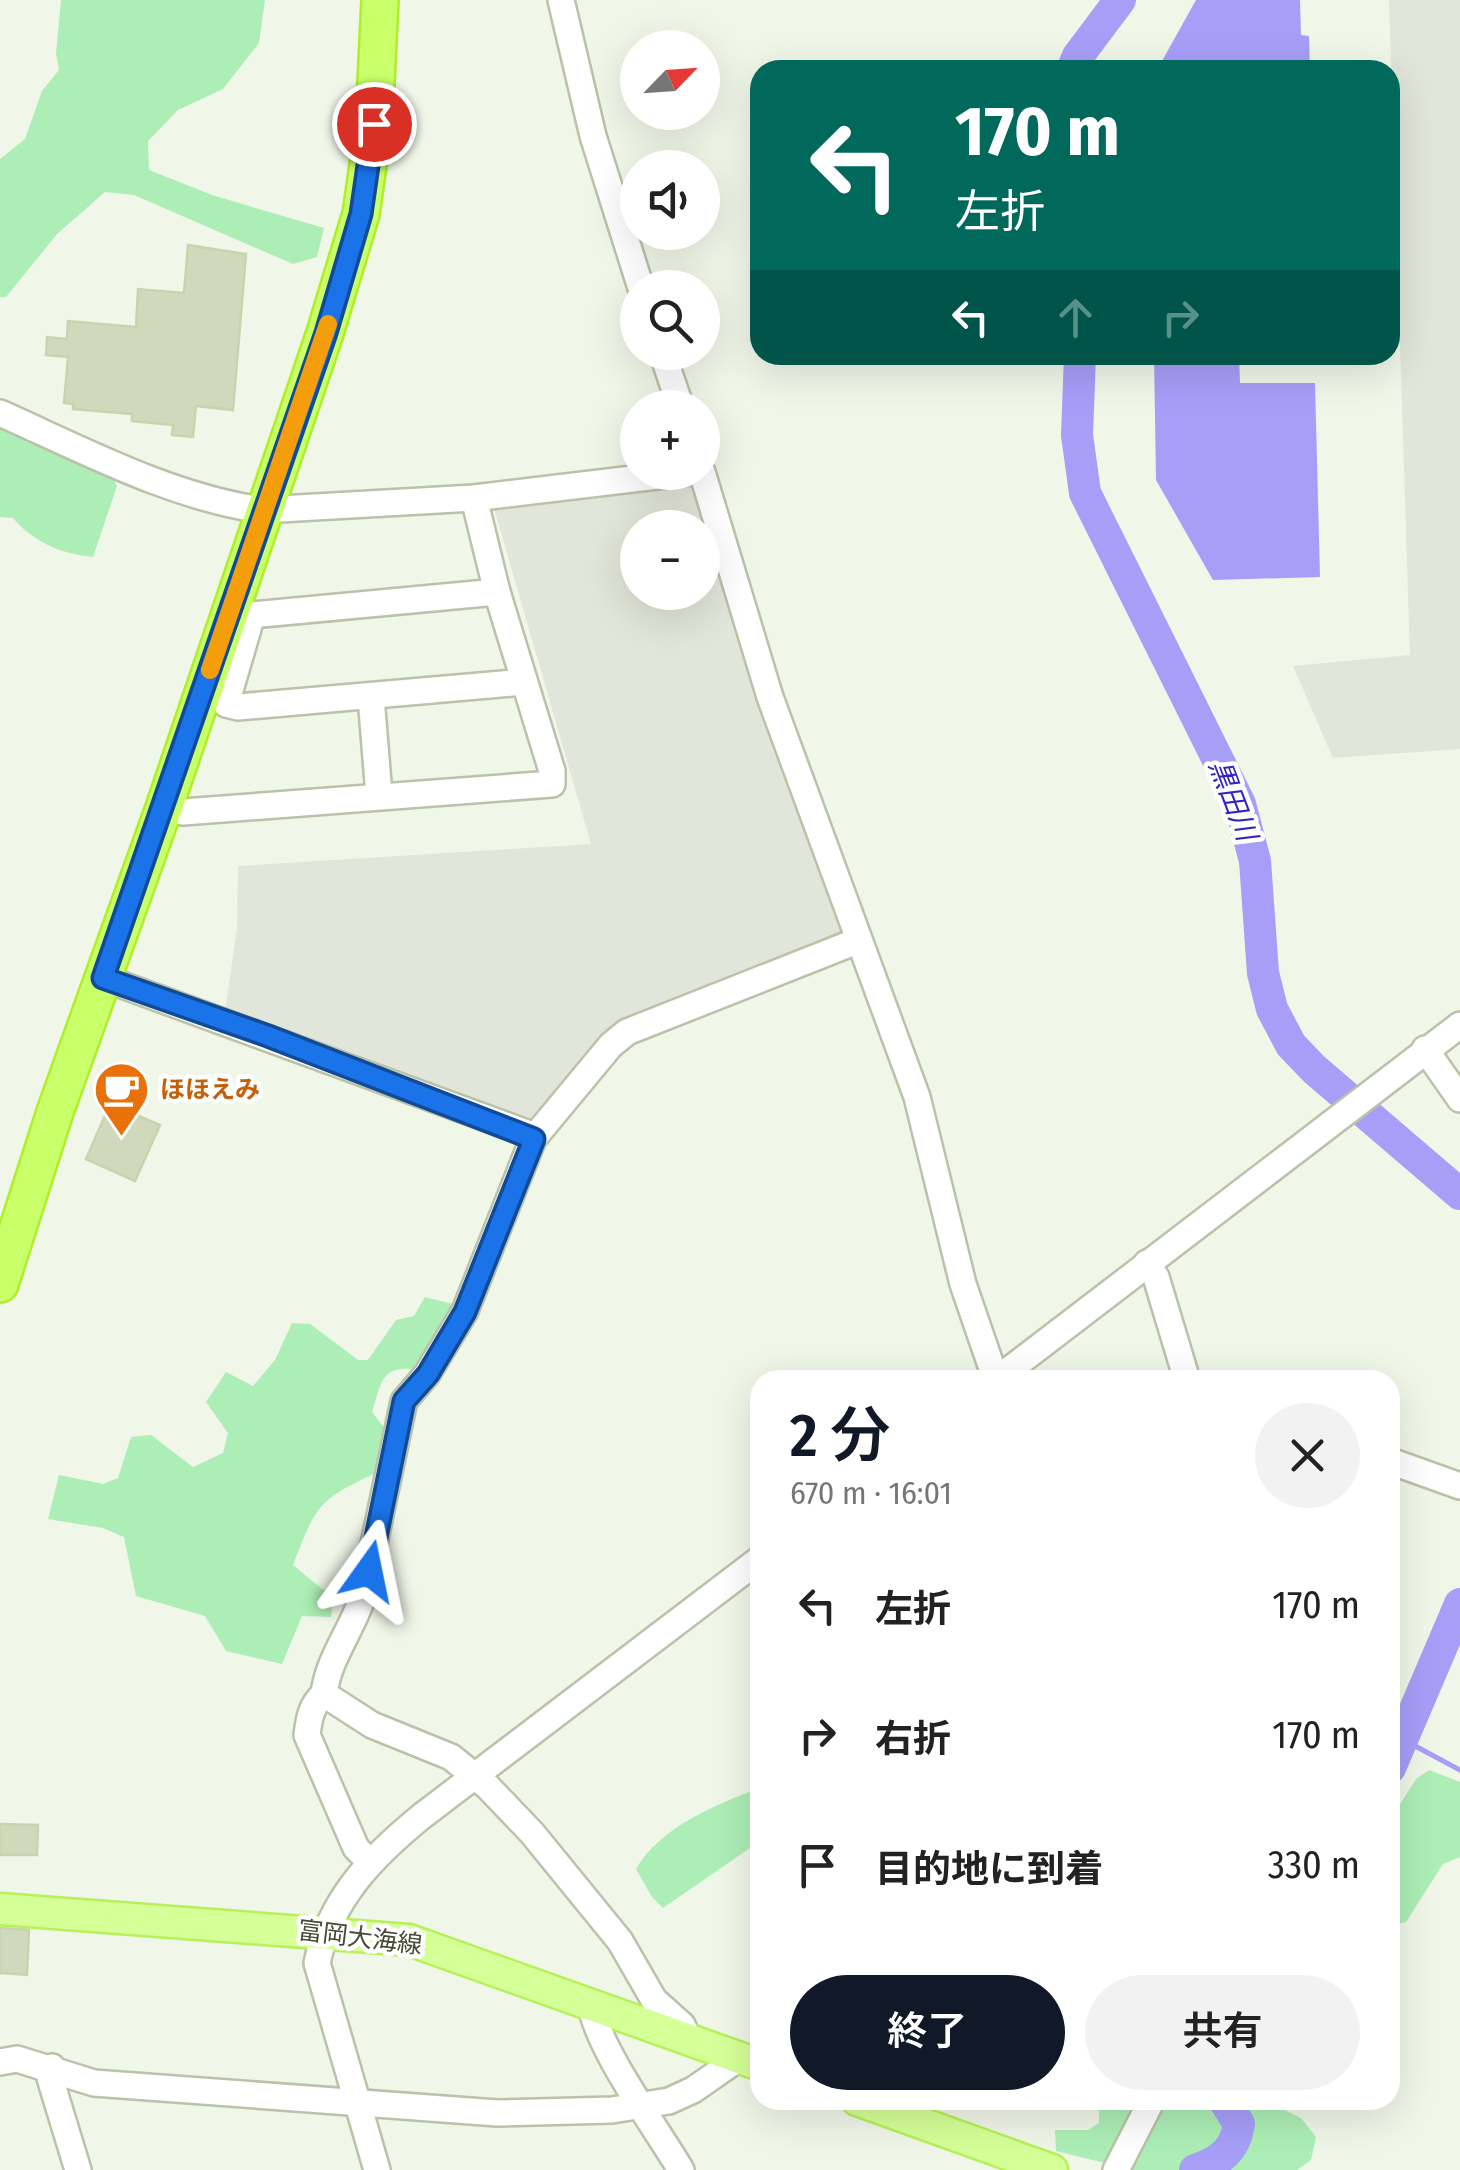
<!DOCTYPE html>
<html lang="ja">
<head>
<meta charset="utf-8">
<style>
  body { margin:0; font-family:"Fira Sans Condensed","Noto Sans JP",sans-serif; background:#f2f2f2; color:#222; height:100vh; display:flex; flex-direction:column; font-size:38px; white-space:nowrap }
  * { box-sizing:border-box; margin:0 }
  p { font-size:32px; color:#767676 }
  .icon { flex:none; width:55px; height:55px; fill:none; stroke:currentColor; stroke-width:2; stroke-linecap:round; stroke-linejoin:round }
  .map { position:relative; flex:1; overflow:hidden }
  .panel { position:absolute; left:750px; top:1370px; width:650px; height:740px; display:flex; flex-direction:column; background:#fff; border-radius:30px; box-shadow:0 10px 40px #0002 }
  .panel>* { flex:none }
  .hud { position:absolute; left:750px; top:60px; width:650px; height:305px; border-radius:30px; box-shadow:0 10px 40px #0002; background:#00695c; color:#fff; overflow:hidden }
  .needle { width:65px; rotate:65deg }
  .tools { position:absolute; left:620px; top:30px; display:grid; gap:20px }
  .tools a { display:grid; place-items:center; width:100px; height:100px; border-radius:50%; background:#fff; box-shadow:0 10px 40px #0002; font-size:50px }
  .pin { position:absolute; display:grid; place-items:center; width:85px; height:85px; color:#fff; margin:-42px; border:5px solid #fff; border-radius:50%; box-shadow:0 2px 10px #0007 }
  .me { position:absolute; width:110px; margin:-55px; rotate:12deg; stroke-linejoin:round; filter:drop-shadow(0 0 8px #0008) }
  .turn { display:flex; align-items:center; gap:35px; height:210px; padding:0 40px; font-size:45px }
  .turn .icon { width:130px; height:130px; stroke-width:2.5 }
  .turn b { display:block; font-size:70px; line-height:85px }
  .lanes { display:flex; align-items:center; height:95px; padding:0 40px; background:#0003; justify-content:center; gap:50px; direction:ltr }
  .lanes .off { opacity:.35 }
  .round { display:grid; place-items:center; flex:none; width:105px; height:105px; border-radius:52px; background:#f2f2f2 }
  .headline { display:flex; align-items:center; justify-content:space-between; height:170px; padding:0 40px }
  h1 { font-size:60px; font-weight:600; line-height:75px; color:#111827 }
  .cta { display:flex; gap:20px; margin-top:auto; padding:20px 40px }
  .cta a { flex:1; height:115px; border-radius:60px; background:#111827; color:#fff; font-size:40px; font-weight:600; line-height:115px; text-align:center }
  .cta a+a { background:#f2f2f2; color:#222 }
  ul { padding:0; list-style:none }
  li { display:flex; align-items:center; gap:30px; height:130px; padding:0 40px }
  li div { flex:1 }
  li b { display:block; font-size:38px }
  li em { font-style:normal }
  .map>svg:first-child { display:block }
  .industrial { fill:#e2e5d9; fill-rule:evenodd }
  .green { fill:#aceeb5 }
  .water { fill:#a79ef8 }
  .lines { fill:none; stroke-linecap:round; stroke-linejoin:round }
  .stream { stroke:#a79ef8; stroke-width:5 }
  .river { stroke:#a79ef8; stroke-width:32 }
  .building { fill:#d0d9bc; stroke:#c9d4ae; stroke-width:2.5 }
  .minor-casing { stroke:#bac2a9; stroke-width:30 }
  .major-casing { stroke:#b6f15a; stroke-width:35 }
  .highway-casing { stroke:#aeef28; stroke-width:40 }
  .minor { stroke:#fff; stroke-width:25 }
  .major { stroke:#d5ff97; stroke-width:30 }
  .highway { stroke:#c9ff69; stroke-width:35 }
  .route-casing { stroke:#114b97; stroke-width:25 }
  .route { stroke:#1a73e8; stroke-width:18 }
  .slow { stroke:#f59e0b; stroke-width:18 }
  .labels { text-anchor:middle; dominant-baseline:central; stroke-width:9; stroke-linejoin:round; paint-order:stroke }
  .food-label { font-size:25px; font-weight:bold; fill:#c56008; stroke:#fff; text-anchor:start }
  .street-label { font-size:25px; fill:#444a35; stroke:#fff }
  .water-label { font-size:28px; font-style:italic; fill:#3422c3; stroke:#fff }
</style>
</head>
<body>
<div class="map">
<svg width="1460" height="2170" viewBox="0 0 1460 2170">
  <rect width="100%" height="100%" fill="#f0f6e8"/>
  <!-- industrial -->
  <g class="industrial">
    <path d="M 1389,0 L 1460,0 L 1460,749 L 1333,758 L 1293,666 L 1410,655 Z"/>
    <path d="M 699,479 L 843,930 L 834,938 L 619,1022 L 536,1123 L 225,1012 L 237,928 L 238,866 L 591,844 L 494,508 ZM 638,528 L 702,528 L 702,592 L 638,592 Z"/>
  </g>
  <!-- green -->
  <g class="green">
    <path d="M 61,0 L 265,0 L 259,43 L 223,89 L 178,110 L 148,141 L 149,170 L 212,195 L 324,228 L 317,257 L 293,264 L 134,195 L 105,192 L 57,234 L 6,297 L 0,297 L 0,159 L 25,139 L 42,91 L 59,70 L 56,54 Z"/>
    <path d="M 0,424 L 113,478 L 117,486 L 93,557 C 62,554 33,542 13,518 L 0,517 Z"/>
    <path d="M 425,1297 L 457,1305 L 439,1340 L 413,1369 C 380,1366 381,1385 372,1412 L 385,1429 L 376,1473 C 317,1500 316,1506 293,1565 L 333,1598 L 331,1617 L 302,1616 L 282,1664 L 226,1651 L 205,1616 L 136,1596 L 124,1537 L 103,1528 L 48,1519 L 59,1475 L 103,1484 L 118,1478 L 131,1437 L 151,1435 L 193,1467 L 223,1453 L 228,1433 L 206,1402 L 226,1372 L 253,1386 L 275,1360 L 292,1323 L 310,1324 L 358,1360 L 368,1360 L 396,1320 L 414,1316 Z"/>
    <path d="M 1429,1770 L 1460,1782 L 1460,1857 L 1443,1864 L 1406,1922 L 1390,1926 L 1390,1820 L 1416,1779 Z"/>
    <path d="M 760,1788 L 760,1841 L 663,1908 L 652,1897 L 636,1869 C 659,1828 718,1803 760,1788 Z"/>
    <path d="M 1099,2100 L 1215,2100 L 1238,2108 L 1264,2100 L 1301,2118 L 1316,2137 L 1311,2160 L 1297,2170 L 1112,2170 L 1109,2164 L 1056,2151 L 1055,2130 L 1088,2130 L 1099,2123 Z"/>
  </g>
  <!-- water -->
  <g class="water">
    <path d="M 1196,0 L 1300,0 L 1301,35 L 1309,36 L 1310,70 L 1157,70 Z"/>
    <path d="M 1154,355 L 1239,355 L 1240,383 L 1315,383 L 1320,577 L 1213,580 L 1156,480 Z"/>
  </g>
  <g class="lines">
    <!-- stream -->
    <path class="stream" d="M 1404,1740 L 1460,1770"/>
    <!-- river -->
    <g class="river">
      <path d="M 1072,70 L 1078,56 L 1120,0"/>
      <path d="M 1080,355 L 1077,435 L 1085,493 L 1240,804 L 1255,861 L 1263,973 L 1272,1009 L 1291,1045 L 1314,1069 L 1460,1194"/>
      <path d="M 1390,1768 L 1460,1604"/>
      <path d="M 1195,2170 C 1220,2161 1235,2151 1239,2124 L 1224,2100"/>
    </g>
  </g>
  <!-- building -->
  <g class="building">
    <path d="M 188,245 L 246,254 L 233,410 L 196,406 L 193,437 L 172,435 L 173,425 L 132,421 L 132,414 L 73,409 L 73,404 L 64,403 L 68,357 L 46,355 L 47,337 L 67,339 L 68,321 L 136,327 L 138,289 L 184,293 Z"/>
    <path d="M 110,1104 L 160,1125 L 135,1181 L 86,1159 Z"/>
    <path d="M 0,1824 L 38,1825 L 37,1855 L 0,1855 Z"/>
    <path d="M 0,1928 L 29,1930 L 27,1975 L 0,1973 Z"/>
  </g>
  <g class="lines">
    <defs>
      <g id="minor">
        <path d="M 561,0 L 593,136 L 641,288"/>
        <path d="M 662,352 L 681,408"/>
        <path d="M 0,413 C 83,450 171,497 262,510 L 474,498 L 691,472"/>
        <path d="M 702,472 L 770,697 L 917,1097 L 963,1284 L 996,1380"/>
        <path d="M 497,592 L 252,615 L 226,704 L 238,707 L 524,682"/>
        <path d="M 371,697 L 379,795"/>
        <path d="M 164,808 L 183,812 L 552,784 L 552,771 L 497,592 L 474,498"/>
        <path d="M 103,978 L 527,1133 L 533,1139"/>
        <path d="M 1425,1049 L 1460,1099"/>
        <path d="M 1147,1263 L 1156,1277 L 1187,1380"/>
        <path d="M 996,1380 L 1460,1025"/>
        <path d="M 1390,1461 L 1460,1486"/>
        <path d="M 324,1694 C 311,1705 309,1719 307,1735 L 356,1848 L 369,1861"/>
        <path d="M 591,2003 C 594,2043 658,2131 681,2170"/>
        <path d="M 689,2039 L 682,2025 L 654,2000 L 620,1941 L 532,1833 L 487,1786 L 451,1757 L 372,1725 L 324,1694 C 328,1659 352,1630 363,1596 L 404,1401 L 427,1374 L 465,1311 L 533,1139 L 611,1045 L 627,1032 L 857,941"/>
        <path d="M 0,2062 L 17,2059 L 94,2083 L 497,2113 L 612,2110 L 669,2101 L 693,2090 L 739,2058"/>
        <path d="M 52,2067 L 50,2078 L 78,2170"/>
        <path d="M 377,2170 L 317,1963 C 330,1899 373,1856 422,1816 L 760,1559"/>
        <path d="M 1116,2170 L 1152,2100"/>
      </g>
      <g id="major">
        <path d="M 0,1909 L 409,1940 L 760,2065"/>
        <path d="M 857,2100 L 1052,2170"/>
      </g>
      <path id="highway" d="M 0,1284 L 55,1112 L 164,808 L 325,333 L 361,214 L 374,124 L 380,0"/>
    </defs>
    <!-- minor casing -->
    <use href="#minor" class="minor-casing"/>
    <!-- major casing -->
    <use href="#major" class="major-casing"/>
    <!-- highway casing -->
    <use href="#highway" class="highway-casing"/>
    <!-- minor -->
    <use href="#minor" class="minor"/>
    <!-- major -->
    <use href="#major" class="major"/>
    <!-- highway -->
    <use href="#highway" class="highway"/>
  </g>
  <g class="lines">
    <defs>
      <path id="route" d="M 369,1571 L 404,1401 L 428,1374 L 465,1312 L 534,1139 L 268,1036 L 103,978 L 326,333 L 361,214 L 374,124"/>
    </defs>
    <!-- route casing -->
    <use href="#route" class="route-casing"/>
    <!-- route -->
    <use href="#route" class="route"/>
    <!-- slow -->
    <path class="slow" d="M 210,670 L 328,324"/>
  </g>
  <!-- icons -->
  <defs>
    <symbol id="cafe-pin" viewBox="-11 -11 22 30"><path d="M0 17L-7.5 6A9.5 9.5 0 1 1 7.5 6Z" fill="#e8710a" stroke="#fff"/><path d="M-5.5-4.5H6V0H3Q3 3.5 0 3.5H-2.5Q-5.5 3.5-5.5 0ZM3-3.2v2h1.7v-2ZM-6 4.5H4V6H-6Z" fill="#fff"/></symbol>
  </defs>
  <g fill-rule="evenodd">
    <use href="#cafe-pin" x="90" y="1058" width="63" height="86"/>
  </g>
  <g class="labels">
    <!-- food labels -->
    <g class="food-label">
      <text x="160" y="1090">ほほえみ</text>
    </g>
    <!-- street labels -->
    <g class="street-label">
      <text transform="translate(360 1938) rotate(7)">富岡大海線</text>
    </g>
    <!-- water labels -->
    <g class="water-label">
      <text transform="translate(1233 800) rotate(69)">黒田川</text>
    </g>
  </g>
</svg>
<div class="tools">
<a><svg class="needle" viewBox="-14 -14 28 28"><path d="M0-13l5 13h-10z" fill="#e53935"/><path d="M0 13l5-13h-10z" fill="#767676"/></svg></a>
<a><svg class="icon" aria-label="sound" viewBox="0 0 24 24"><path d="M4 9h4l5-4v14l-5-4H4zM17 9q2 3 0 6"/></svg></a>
<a><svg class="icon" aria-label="search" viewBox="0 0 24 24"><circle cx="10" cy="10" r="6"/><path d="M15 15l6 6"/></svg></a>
<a>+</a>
<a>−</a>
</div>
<div class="pin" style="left:374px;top:124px;background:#d93025"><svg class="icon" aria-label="arrive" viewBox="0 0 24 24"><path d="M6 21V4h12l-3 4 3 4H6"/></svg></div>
<svg class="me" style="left:369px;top:1571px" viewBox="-20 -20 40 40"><path d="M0-17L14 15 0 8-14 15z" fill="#1a73e8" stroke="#fff" stroke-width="4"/></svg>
<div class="hud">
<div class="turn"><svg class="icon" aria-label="left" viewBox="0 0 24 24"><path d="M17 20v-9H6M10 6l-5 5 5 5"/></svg><div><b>170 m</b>左折</div></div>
<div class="lanes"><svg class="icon" aria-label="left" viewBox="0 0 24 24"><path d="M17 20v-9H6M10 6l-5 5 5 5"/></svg><svg class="icon off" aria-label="ahead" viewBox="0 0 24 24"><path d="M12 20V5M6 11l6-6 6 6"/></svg><svg class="icon off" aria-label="right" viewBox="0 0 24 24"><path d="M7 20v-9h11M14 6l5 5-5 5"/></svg></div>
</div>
<section class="panel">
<div class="headline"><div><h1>2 分</h1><p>670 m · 16:01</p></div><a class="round"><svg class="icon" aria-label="close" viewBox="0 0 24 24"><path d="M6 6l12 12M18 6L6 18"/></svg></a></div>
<ul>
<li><svg class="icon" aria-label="left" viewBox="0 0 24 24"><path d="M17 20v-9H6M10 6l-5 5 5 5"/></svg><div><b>左折</b></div><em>170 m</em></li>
<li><svg class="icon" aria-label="right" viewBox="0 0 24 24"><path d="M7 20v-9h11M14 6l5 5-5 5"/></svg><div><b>右折</b></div><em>170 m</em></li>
<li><svg class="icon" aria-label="arrive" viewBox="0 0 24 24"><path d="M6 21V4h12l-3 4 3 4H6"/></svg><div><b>目的地に到着</b></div><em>330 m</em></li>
</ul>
<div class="cta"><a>終了</a><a>共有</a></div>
</section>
</div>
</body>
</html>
